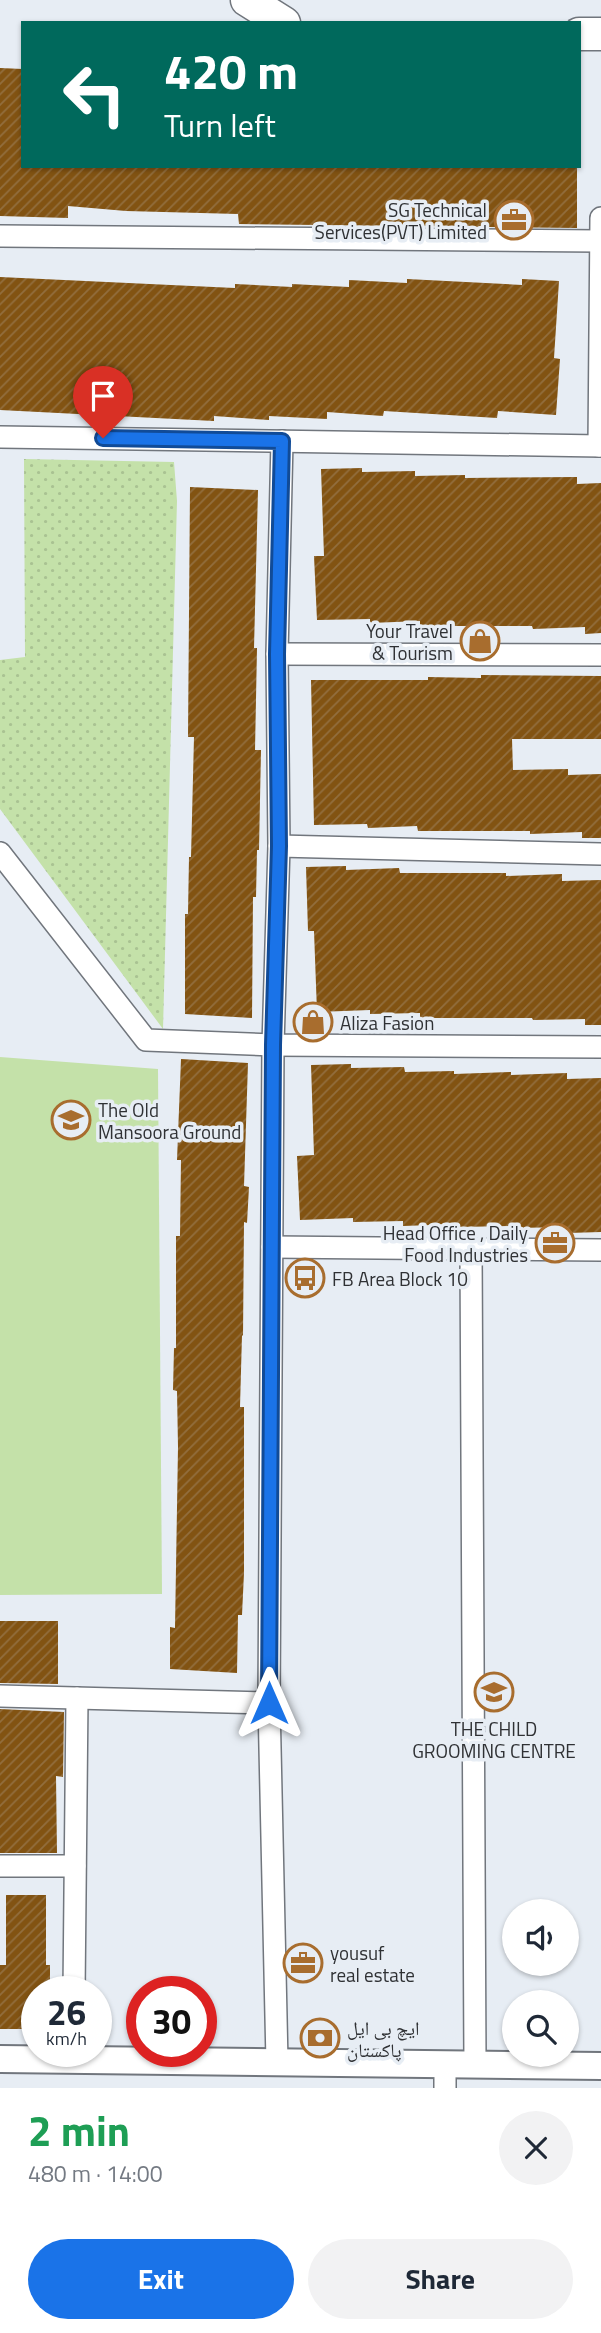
<!DOCTYPE html>
<html lang="en">
<head>
<meta charset="utf-8">
<style>
  body { margin:0; font-family:"Titillium Web","Noto Naskh Arabic",sans-serif; background:#f2f2f3; color:#1f2937; height:100vh; display:flex; flex-direction:column; font-size:26px; white-space:nowrap }
  * { box-sizing:border-box; margin:0 }
  p { font-size:23px; color:#747a83 }
  .icon { flex:none; width:38px; height:38px; fill:none; stroke:currentColor; stroke-width:2; stroke-linecap:round; stroke-linejoin:round }
  .map { position:relative; height:2088px; overflow:hidden }
  .sheet { display:flex; flex-direction:column; background:#fff; flex:1 }
  .sheet>* { flex:none }
  .hud { position:absolute; left:21px; top:21px; width:560px; height:147px; border-radius:0px; box-shadow:0 2px 5px #0004; background:#00695c; color:#fff; overflow:hidden }
  .controls { position:absolute; left:502px; top:1899px; display:grid; gap:14px }
  .controls a { display:grid; place-items:center; width:77px; height:77px; border-radius:50%; background:#fff; box-shadow:0 2px 5px #0004; font-size:35px }
  .speed { position:absolute; left:21px; top:1976px; display:flex; gap:14px; font-size:35px; font-weight:700; text-align:center }
  .speed>* { display:grid; place-content:center; width:91px; height:91px; border-radius:50%; background:#fff; box-shadow:0 2px 5px #0004; line-height:1 }
  .speed small { font-size:18px; font-weight:400 }
  .speed .limit { border:10px solid #d22; background:#fff; color:#111 }
  .pin { position:absolute; display:grid; place-items:center; width:60px; height:60px; color:#fff; margin:-72px -30px; border-radius:50% 50% 50% 0; rotate:-45deg; box-shadow:0 0 7px #0007 }
  .pin .icon { rotate:45deg }
  .me { position:absolute; width:77px; margin:-38px; rotate:0deg; stroke-linejoin:round; filter:drop-shadow(0 0 5px #0008) }
  .turn { display:flex; align-items:center; gap:24px; height:147px; padding:0 28px; font-size:32px }
  .turn .icon { width:91px; height:91px; stroke-width:2.5 }
  .turn b { display:block; font-size:49px; line-height:60px }
  .round { display:grid; place-items:center; flex:none; width:74px; height:74px; border-radius:37px; background:#f2f2f3 }
  .headline { display:flex; align-items:center; justify-content:space-between; height:119px; padding:0 28px }
  h1 { font-size:42px; font-weight:700; line-height:52px; color:#1e9e55 }
  .button { display:flex; gap:14px; margin-top:auto; padding:14px 28px }
  .button a { flex:1; height:80px; border-radius:42px; background:#1a73e8; color:#fff; font-size:28px; font-weight:700; line-height:80px; text-align:center }
  .button a+a { background:#f2f2f3; color:#1f2937 }
  .map>svg:first-child { display:block }
  .park { fill:url(#park-dots) }
  .pitch { fill:#c4e1a9 }
  .building { fill:url(#building-hatch) }
  .lines { fill:none; stroke-linecap:round; stroke-linejoin:round }
  .minor-casing { stroke:#71767d; stroke-width:24 }
  .tertiary-casing { stroke:#71767d; stroke-width:30 }
  .secondary-casing { stroke:#71767d; stroke-width:35 }
  .minor { stroke:#fff; stroke-width:21 }
  .tertiary { stroke:#fff; stroke-width:26 }
  .secondary { stroke:#fff; stroke-width:32 }
  .route-casing { stroke:#114b97; stroke-width:18 }
  .route { stroke:#1a73e8; stroke-width:12 }
  .labels { text-anchor:middle; dominant-baseline:central; stroke-width:7; stroke-linejoin:round; paint-order:stroke }
  .poi-label { font-size:19px; fill:#2f3134; stroke:#e7edf4; text-anchor:start }
</style>
</head>
<body>
<div class="map">
<svg width="601" height="2088" viewBox="0 0 601 2088">
  <defs>
    <pattern id="park-dots" width="8" height="8" patternUnits="userSpaceOnUse" patternTransform="scale(1.75)"><rect width="8" height="8" fill="#c4e1a9"/><path d="M2 2h.1M6 6h.1" fill="none" stroke="#a9c292" stroke-width="1.8" stroke-linecap="round"/></pattern>
    <pattern id="building-hatch" width="6" height="6" patternUnits="userSpaceOnUse" patternTransform="scale(1.75)"><rect width="6" height="6" fill="#825312"/><path d="M-1 1l2-2M0 6l6-6M5 7l2-2" fill="none" stroke="#926e3e"/></pattern>
  </defs>
  <rect width="100%" height="100%" fill="#e7edf4"/>
  <!-- park -->
  <path class="park" d="M 24,459 L 174,462 L 177,501 L 163,1029 L 0,809 L 0,660 L 25,657 Z"/>
  <!-- pitch -->
  <path class="pitch" d="M 0,1057 L 158,1069 L 162,1594 L 0,1595 Z"/>
  <!-- building -->
  <g class="building">
    <path d="M 0,68 L 23,69 L 23,166 L 577,166 L 577,228 L 239,224 L 238,214 L 126,211 L 68,206 L 68,218 L 0,216 Z"/>
    <path d="M 0,277 L 235,288 L 235,284 L 292,287 L 292,284 L 349,287 L 349,280 L 407,283 L 407,279 L 522,285 L 522,279 L 559,281 L 554,358 L 560,359 L 556,415 L 498,411 L 497,418 L 384,411 L 383,416 L 327,412 L 327,419 L 269,416 L 269,420 L 214,416 L 214,421 L 0,410 Z"/>
    <path d="M 362,468 L 362,472 L 415,471 L 415,476 L 465,475 L 465,478 L 577,477 L 577,484 L 601,483 L 601,633 L 585,634 L 585,627 L 533,629 L 532,626 L 420,626 L 420,621 L 370,623 L 370,619 L 317,620 L 314,556 L 324,556 L 321,469 Z"/>
    <path d="M 190,487 L 258,490 L 254,648 L 257,648 L 255,750 L 261,750 L 259,850 L 257,850 L 256,897 L 253,897 L 252,1018 L 185,1014 L 185,914 L 188,914 L 189,857 L 191,857 L 194,737 L 188,737 Z"/>
    <path d="M 481,675 L 601,676 L 601,739 L 512,739 L 513,770 L 568,769 L 568,775 L 601,774 L 601,838 L 582,838 L 582,832 L 530,834 L 530,831 L 418,831 L 417,826 L 368,828 L 367,824 L 314,825 L 311,680 L 428,680 L 428,677 L 481,678 Z"/>
    <path d="M 346,866 L 346,870 L 399,868 L 400,873 L 506,873 L 506,876 L 562,874 L 562,881 L 601,880 L 601,1025 L 585,1025 L 585,1019 L 533,1020 L 532,1018 L 420,1018 L 420,1013 L 370,1014 L 370,1010 L 317,1012 L 314,931 L 308,931 L 306,867 Z"/>
    <path d="M 181,1059 L 248,1063 L 244,1186 L 249,1187 L 247,1223 L 244,1222 L 243,1336 L 242,1335 L 240,1407 L 244,1407 L 244,1573 L 242,1615 L 238,1615 L 237,1673 L 170,1669 L 170,1627 L 175,1628 L 178,1447 L 177,1391 L 173,1390 L 174,1348 L 176,1348 L 176,1236 L 180,1236 L 181,1160 L 177,1160 Z"/>
    <path d="M 351,1064 L 351,1068 L 404,1067 L 405,1072 L 454,1071 L 454,1074 L 511,1072 L 511,1075 L 567,1073 L 567,1079 L 601,1078 L 601,1232 L 568,1233 L 568,1227 L 515,1228 L 515,1226 L 460,1227 L 460,1224 L 403,1226 L 403,1221 L 353,1222 L 353,1218 L 300,1220 L 297,1156 L 314,1155 L 311,1065 Z"/>
    <path d="M 0,1621 L 58,1621 L 58,1684 L 0,1683 Z"/>
    <path d="M 0,1709 L 64,1712 L 63,1777 L 56,1776 L 57,1853 L 0,1853 Z"/>
    <path d="M 6,1895 L 46,1895 L 46,1965 L 50,1965 L 50,1992 L 37,1992 L 37,2029 L 0,2029 L 0,1965 L 6,1965 Z"/>
  </g>
  <g class="lines">
    <defs>
      <g id="minor">
        <path d="M 0,236 L 600,241"/>
        <path d="M 0,437 L 601,446"/>
        <path d="M 599,446 L 601,218"/>
        <path d="M 277,654 L 601,655"/>
        <path d="M 279,846 L 601,854"/>
        <path d="M 0,853 L 146,1040 L 273,1045 L 601,1047"/>
        <path d="M 272,1247 L 601,1250"/>
        <path d="M 471,1249 L 475,2064"/>
        <path d="M 0,1696 L 269,1703"/>
        <path d="M 0,1866 L 75,1866"/>
        <path d="M 74,1992 L 77,1698"/>
        <path d="M 277,2062 L 269,1703 L 273,1045 L 279,846 L 277,654 L 282,441"/>
        <path d="M 445,2088 L 445,2064"/>
      </g>
      <path id="tertiary" d="M 0,2059 L 601,2066"/>
      <g id="secondary">
        <path d="M 247,0 L 284,23"/>
        <path d="M 579,34 L 601,34"/>
      </g>
    </defs>
    <!-- minor casing -->
    <use href="#minor" class="minor-casing"/>
    <!-- tertiary casing -->
    <use href="#tertiary" class="tertiary-casing"/>
    <!-- secondary casing -->
    <use href="#secondary" class="secondary-casing"/>
    <!-- minor -->
    <use href="#minor" class="minor"/>
    <!-- tertiary -->
    <use href="#tertiary" class="tertiary"/>
    <!-- secondary -->
    <use href="#secondary" class="secondary"/>
  </g>
  <g class="lines">
    <defs>
      <path id="route" d="M 103,438 L 282,441 L 277,654 L 279,846 L 273,1045 L 269,1703"/>
    </defs>
    <!-- route casing -->
    <use href="#route" class="route-casing"/>
    <!-- route -->
    <use href="#route" class="route"/>
  </g>
  <!-- icons -->
  <defs>
    <symbol id="office-ring" viewBox="-11 -11 22 22"><circle r="9.5" fill="#e7edf4" stroke="#a86d2e" stroke-width="1.5"/><path d="M-6-3h4V-5.5h4V-3h4V5H-6ZM-1-4.5V-3h2v-1.5ZM-6 0V1H6V0Z" fill="#a86d2e"/></symbol>
    <symbol id="shop-ring" viewBox="-11 -11 22 22"><circle r="9.5" fill="#e7edf4" stroke="#a86d2e" stroke-width="1.5"/><path d="M-5-2.5h2.3a2.7 3.5 0 0 1 5.4 0H5L5.5 6h-11ZM-1.5-2.5h3a1.5 2.3 0 0 0-3 0Z" fill="#a86d2e"/></symbol>
    <symbol id="school-ring" viewBox="-11 -11 22 22"><circle r="9.5" fill="#e7edf4" stroke="#a86d2e" stroke-width="1.5"/><path d="M0-5L7-2L0 1L-7-2ZM-4 1L0 2.5L4 1V4Q0 6-4 4Z" fill="#a86d2e"/></symbol>
    <symbol id="bus-ring" viewBox="-11 -11 22 22"><circle r="9.5" fill="#e7edf4" stroke="#a86d2e" stroke-width="1.5"/><path d="M-5-6H5V4H4V6H2V4H-2V6H-4V4H-5ZM-3.5-4V0h7V-4ZM-3.5 1.2v1.5H-2V1.2ZM2 1.2v1.5H3.5V1.2Z" fill="#a86d2e"/></symbol>
    <symbol id="bank-ring" viewBox="-11 -11 22 22"><circle r="9.5" fill="#e7edf4" stroke="#a86d2e" stroke-width="1.5"/><path d="M-6-4H6V4H-6ZM0-2.3a2.3 2.3 0 1 0 0 4.6a2.3 2.3 0 1 0 0-4.6Z" fill="#a86d2e"/></symbol>
  </defs>
  <g fill-rule="evenodd">
    <use href="#office-ring" x="492" y="198" width="44" height="44"/>
    <use href="#shop-ring" x="458" y="619" width="44" height="44"/>
    <use href="#shop-ring" x="291" y="1000" width="44" height="44"/>
    <use href="#school-ring" x="49" y="1098" width="44" height="44"/>
    <use href="#office-ring" x="533" y="1221" width="44" height="44"/>
    <use href="#bus-ring" x="283" y="1256" width="44" height="44"/>
    <use href="#school-ring" x="472" y="1670" width="44" height="44"/>
    <use href="#office-ring" x="281" y="1941" width="44" height="44"/>
    <use href="#bank-ring" x="298" y="2016" width="44" height="44"/>
  </g>
  <g class="labels">
    <!-- poi labels -->
    <g class="poi-label">
      <text x="487" y="209" text-anchor="end">SG Technical<tspan x="487" dy="22">Services(PVT) Limited</tspan></text>
      <text x="453" y="630" text-anchor="end">Your Travel<tspan x="453" dy="22">&amp; Tourism</tspan></text>
      <text x="340" y="1022">Aliza Fasion</text>
      <text x="98" y="1109">The Old<tspan x="98" dy="22">Mansoora Ground</tspan></text>
      <text x="528" y="1232" text-anchor="end">Head Office , Daily<tspan x="528" dy="22">Food Industries</tspan></text>
      <text x="332" y="1278">FB Area Block 10</text>
      <text x="494" y="1728" text-anchor="middle">THE CHILD<tspan x="494" dy="22">GROOMING CENTRE</tspan></text>
      <text x="330" y="1952">yousuf<tspan x="330" dy="22">real estate</tspan></text>
      <text x="347" y="2027">ایچ بی ایل<tspan x="347" dy="22">پاکستان</tspan></text>
    </g>
  </g>
</svg>
<div class="controls">
<a><svg class="icon" aria-label="sound" viewBox="0 0 24 24"><path d="M4 9h4l5-4v14l-5-4H4zM17 9q2 3 0 6"/></svg></a>
<a><svg class="icon" aria-label="search" viewBox="0 0 24 24"><circle cx="10" cy="10" r="6"/><path d="M15 15l6 6"/></svg></a>
</div>
<div class="speed"><div>26<small>km/h</small></div><div class="limit">30</div></div>
<div class="pin" style="left:103px;top:438px;background:#d93025"><svg class="icon" aria-label="arrive" viewBox="0 0 24 24"><path d="M6 21V4h12l-3 4 3 4H6"/></svg></div>
<svg class="me" style="left:269px;top:1703px" viewBox="-20 -20 40 40"><path d="M0-17L14 15 0 8-14 15z" fill="#1a73e8" stroke="#fff" stroke-width="4"/></svg>
<div class="hud">
<div class="turn"><svg class="icon" aria-label="left" viewBox="0 0 24 24"><path d="M17 20v-9H6M10 6l-5 5 5 5"/></svg><div><b>420 m</b>Turn left</div></div>
</div>
</div>
<section class="sheet">
<div class="headline"><div><h1>2 min</h1><p>480 m · 14:00</p></div><a class="round"><svg class="icon" aria-label="close" viewBox="0 0 24 24"><path d="M6 6l12 12M18 6L6 18"/></svg></a></div>
<div class="button"><a>Exit</a><a>Share</a></div>
</section>
</body>
</html>
